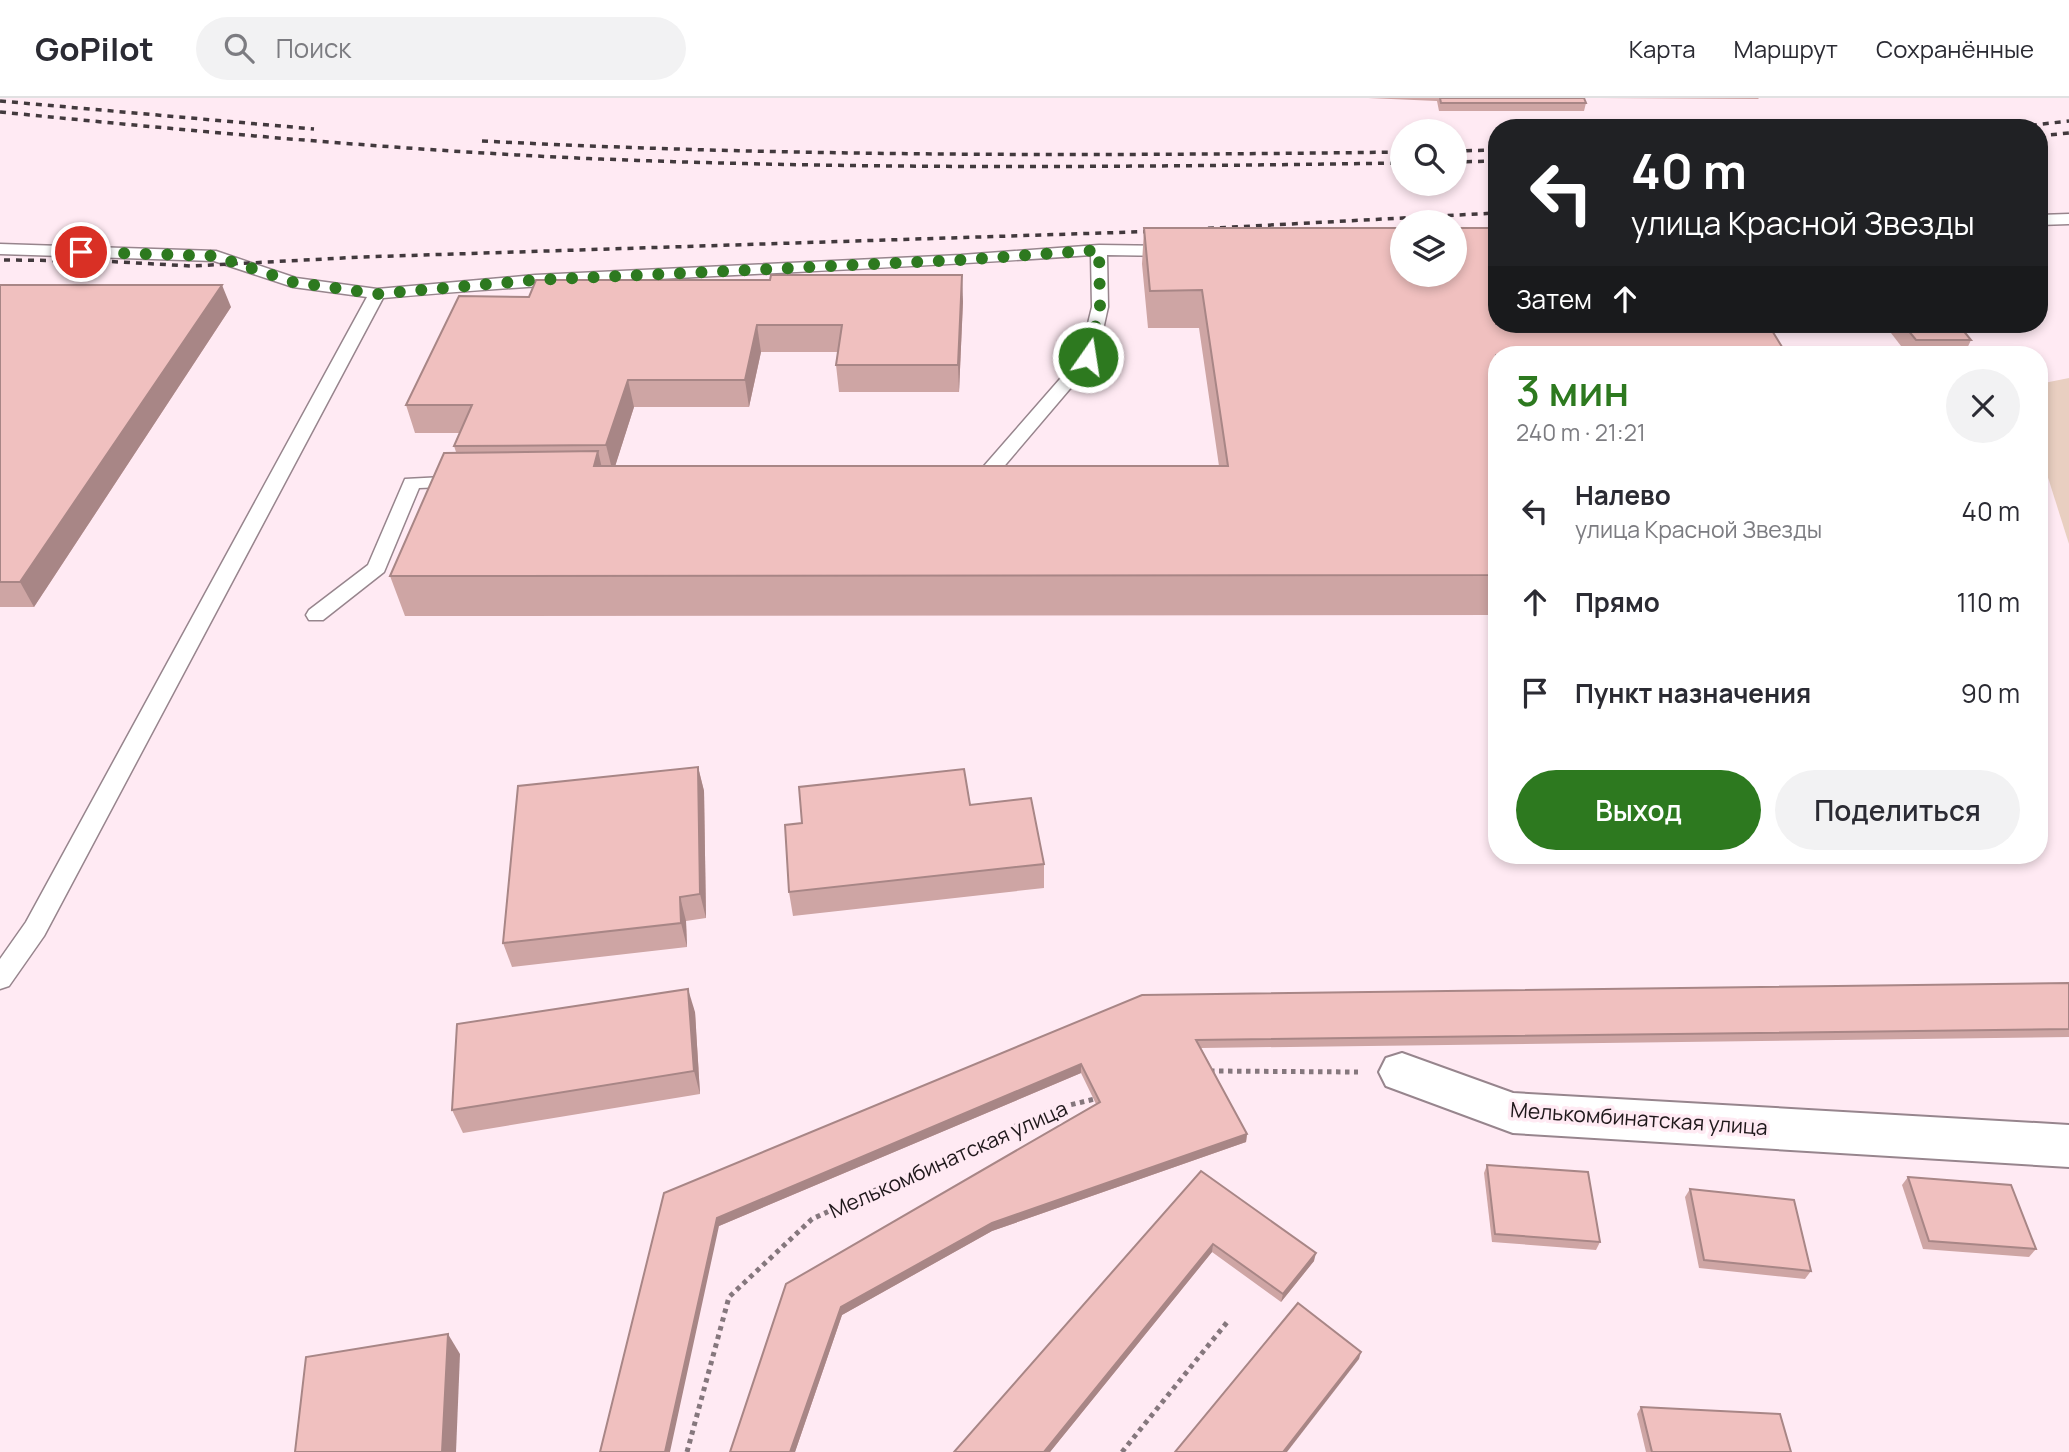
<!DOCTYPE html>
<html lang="ru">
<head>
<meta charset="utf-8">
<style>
  body { margin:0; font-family:Manrope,sans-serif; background:#f2f2f3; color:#2b2b33; height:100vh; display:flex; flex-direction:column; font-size:26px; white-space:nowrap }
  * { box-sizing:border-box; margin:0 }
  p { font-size:23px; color:#7c7c81 }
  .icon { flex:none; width:38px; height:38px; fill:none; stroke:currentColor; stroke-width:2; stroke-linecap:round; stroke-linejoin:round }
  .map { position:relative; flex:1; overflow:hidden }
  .drawer { position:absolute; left:1488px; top:248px; width:560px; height:518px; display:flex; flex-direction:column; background:#fff; border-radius:28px; box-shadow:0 4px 10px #0003 }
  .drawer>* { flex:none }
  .banner { position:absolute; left:1488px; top:21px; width:560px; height:214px; border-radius:28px; box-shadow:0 4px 10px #0003; background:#202124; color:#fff; overflow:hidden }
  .fabs { position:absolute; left:1390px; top:21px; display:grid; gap:14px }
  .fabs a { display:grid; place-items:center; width:77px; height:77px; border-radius:50%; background:#fff; box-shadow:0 4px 10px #0003; font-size:35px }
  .pin { position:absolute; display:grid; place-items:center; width:60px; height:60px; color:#fff; margin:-30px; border:4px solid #fff; border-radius:50%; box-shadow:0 2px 7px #0007 }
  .me { position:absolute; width:77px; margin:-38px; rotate:13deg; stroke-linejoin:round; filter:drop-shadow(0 0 5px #0008) }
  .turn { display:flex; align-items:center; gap:24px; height:147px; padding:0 28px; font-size:32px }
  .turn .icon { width:91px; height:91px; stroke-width:2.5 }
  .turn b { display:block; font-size:49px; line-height:60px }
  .then { display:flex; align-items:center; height:66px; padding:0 28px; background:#0003; gap:14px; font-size:26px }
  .round { display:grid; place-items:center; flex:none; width:74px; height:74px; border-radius:37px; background:#f2f2f3 }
  .summary { display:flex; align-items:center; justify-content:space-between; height:119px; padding:0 28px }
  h1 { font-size:42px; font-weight:600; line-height:52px; color:#2d791f }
  .primary-button { display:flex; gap:14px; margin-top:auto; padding:14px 28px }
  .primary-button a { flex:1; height:80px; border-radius:42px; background:#2d791f; color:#fff; font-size:28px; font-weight:600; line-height:80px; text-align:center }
  .primary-button a+a { background:#f2f2f3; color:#2b2b33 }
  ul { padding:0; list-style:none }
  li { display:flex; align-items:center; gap:21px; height:91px; padding:0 28px }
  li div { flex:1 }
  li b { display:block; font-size:26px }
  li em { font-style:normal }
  header { display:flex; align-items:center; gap:42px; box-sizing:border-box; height:98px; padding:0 35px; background:#fff; border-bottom:2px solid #e1e1e2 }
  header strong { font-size:33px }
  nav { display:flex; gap:38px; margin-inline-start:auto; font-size:24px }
  .search { width:490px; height:63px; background:#f2f2f3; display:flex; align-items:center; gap:18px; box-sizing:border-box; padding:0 24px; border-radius:38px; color:#7c7c81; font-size:26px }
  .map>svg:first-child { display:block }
  .green { fill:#e9cfc1 }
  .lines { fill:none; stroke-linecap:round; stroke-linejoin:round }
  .lane-casing { stroke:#97858d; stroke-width:3 }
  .street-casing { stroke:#97858d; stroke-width:4 }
  .path { stroke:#85777d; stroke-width:5; stroke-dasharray:4.5 4.5; stroke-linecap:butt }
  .lane { fill:#fff; fill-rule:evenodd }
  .street { fill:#fff; fill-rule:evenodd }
  .rail { stroke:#42393d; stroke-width:3.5; stroke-dasharray:6 6; stroke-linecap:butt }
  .wall { fill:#cea5a4 }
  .shaded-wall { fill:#a88686 }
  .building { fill:#f0c0bf; stroke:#a88686; stroke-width:2 }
  .route { stroke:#2d791f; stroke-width:12; stroke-dasharray:0 21.6 }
  .labels { text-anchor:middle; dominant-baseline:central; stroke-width:7; stroke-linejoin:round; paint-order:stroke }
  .near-street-label { font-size:21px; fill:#1f181b; stroke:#ffeaf3 }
</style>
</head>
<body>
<header>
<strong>GoPilot</strong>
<div class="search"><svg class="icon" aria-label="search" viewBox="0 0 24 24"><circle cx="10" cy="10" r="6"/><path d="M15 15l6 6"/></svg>Поиск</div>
<nav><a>Карта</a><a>Маршрут</a><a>Сохранённые</a></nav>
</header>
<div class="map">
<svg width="2069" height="1354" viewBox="0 0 2069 1354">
  <rect width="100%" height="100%" fill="#ffeaf3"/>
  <!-- green -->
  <path class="green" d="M 2069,280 L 2069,446 L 2039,351 L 2039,286 Z"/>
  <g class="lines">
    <defs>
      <g id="lane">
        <path d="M 2069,116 L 2069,126 L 2039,127 L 2039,117 Z"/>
        <path d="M 0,146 L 216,153 L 296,180 L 377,191 L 535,177 L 961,157 L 1099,147 L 1171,148 L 1179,153 L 1171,158 L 1107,157 L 1108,209 L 1097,259 L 989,386 L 962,386 L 960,382 L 962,378 L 977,376 L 1080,258 L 1092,209 L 1091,157 C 855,174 618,179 383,200 L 44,838 L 9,888 L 0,891 L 0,861 L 26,824 L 367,199 L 293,189 L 214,163 L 0,156 Z"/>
        <path d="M 462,378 L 471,384 L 469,388 L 419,390 L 384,474 L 323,522 L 309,522 L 306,517 L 309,512 L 368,467 L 405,381 Z"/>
      </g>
      <path id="street" d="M 1402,955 L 1513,995 L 2069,1027 L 2069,1069 L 1513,1035 L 1386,988 L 1379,974 L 1386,960 Z"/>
    </defs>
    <!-- lane casing -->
    <use href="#lane" class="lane-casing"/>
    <!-- street casing -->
    <use href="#street" class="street-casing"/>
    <!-- path -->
    <g class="path">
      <path d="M 1210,973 L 1358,974"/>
      <path d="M 687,1354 L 729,1199 L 812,1121 L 1053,1011 L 1099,1000"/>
      <path d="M 1122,1354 L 1228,1223"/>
    </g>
    <!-- lane -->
    <use href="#lane" class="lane"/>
    <!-- street -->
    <use href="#street" class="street"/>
    <!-- rail -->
    <g class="rail">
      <path d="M 0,3 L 314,31"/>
      <path d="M 0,14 C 192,33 384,51 577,60 C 852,72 1127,69 1402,65"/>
      <path d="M 2007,30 L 2069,23"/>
      <path d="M 2039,38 L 2069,35"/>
      <path d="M 482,43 C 789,59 1095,58 1402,54"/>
      <path d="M 1454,53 L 1496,52"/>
      <path d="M 1454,64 L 1496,63"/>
      <path d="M 1196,131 L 1496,115"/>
      <path d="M 4,162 L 102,163 L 192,168 L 362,159 L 1164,133"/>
    </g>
  </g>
  <!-- wall -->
  <g class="wall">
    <path d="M 1368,0 L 1584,0 L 1586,5 L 1584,13 L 1439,13 L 1437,3 Z"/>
    <path d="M 1600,0 L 1759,0 L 1758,1 Z"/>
    <path d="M 1144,130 L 1496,257 L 1496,517 L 405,518 L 390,478 L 456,354 L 454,348 L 460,335 L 415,335 L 406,307 L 459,198 L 963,203 L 959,294 L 839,294 L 836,267 L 838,254 L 761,254 L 749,309 L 634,309 L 615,368 L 1219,368 L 1199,230 L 1148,230 L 1142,166 Z"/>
    <path d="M 0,187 L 231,209 L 34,509 L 0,509 Z"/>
    <path d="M 1884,226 L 1958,226 L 1971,242 L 1964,257 L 1908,257 Z"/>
    <path d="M 698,669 L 704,693 L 706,820 L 686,823 L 687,849 L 512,869 L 503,845 Z"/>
    <path d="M 970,707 L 1044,766 L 1044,790 L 793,818 L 789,794 Z"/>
    <path d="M 2069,885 L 2069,939 L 1201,950 L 1247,1036 L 1246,1044 L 992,1133 L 842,1217 L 795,1354 L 730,1354 L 786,1186 L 1096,1006 L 1081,975 L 719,1128 L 664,1095 L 1142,897 Z"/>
    <path d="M 695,914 L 700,996 L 463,1035 L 452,1012 Z"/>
    <path d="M 1487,1067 L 1600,1144 L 1596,1152 L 1492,1144 L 1484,1075 Z"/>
    <path d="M 1201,1073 L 1314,1163 L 1281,1204 L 1212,1154 L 1050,1354 L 954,1354 Z"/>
    <path d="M 1908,1079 L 2036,1151 L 2029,1159 L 1923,1151 L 1902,1087 Z"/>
    <path d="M 1690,1091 L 1811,1173 L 1805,1181 L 1699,1170 L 1685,1099 Z"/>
    <path d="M 1641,1309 L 1791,1354 L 1646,1354 L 1637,1316 Z"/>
  </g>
  <!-- shaded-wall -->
  <g class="shaded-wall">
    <path d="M 962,177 L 963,203 L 959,294 L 958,267 Z"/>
    <path d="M 222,187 L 231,209 L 34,509 L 20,484 Z"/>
    <path d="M 757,227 L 761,254 L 749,309 L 745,282 Z"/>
    <path d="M 628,282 L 634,309 L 613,375 L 606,347 Z"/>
    <path d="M 598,353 L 607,392 L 594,368 Z"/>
    <path d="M 698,669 L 704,693 L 706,820 L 700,796 Z"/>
    <path d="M 680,799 L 686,823 L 687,849 L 681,825 Z"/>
    <path d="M 688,891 L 695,914 L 700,996 L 694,973 Z"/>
    <path d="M 1081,966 L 1081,975 L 719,1128 L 670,1354 L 665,1354 L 717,1120 Z"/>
    <path d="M 1247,1036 L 1246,1044 L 992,1133 L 842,1217 L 795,1354 L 790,1354 L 841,1209 L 992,1125 Z"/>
    <path d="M 1213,1146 L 1212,1154 L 1050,1354 L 1044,1354 Z"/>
    <path d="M 1316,1155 L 1314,1163 L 1281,1204 L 1283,1196 Z"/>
    <path d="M 448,1236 L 460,1256 L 456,1354 L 442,1354 Z"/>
    <path d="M 1361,1254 L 1359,1261 L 1287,1354 L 1283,1354 Z"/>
  </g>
  <!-- building -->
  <g class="building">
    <path d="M 1440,0 L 1584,0 L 1586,5 L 1441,5 Z"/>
    <path d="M 1144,130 L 1402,130 L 1402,177 L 1454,177 L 1454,130 L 1496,130 L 1496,226 L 1768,226 L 1787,257 L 1496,257 L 1496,477 L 390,478 L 444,355 L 598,353 L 594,368 L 1228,368 L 1202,192 L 1150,193 Z"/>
    <path d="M 771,177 L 962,177 L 958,267 L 836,267 L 842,227 L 757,227 L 745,282 L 628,282 L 606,347 L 454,348 L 472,307 L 406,307 L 459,198 L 529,199 L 536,182 L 770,182 Z"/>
    <path d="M 0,187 L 222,187 L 20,484 L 0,484 Z"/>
    <path d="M 1903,226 L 1958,226 L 1971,242 L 1916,242 Z"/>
    <path d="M 698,669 L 700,796 L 680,799 L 681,825 L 503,845 L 518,688 Z"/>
    <path d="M 964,671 L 970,707 L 1031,700 L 1044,766 L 789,794 L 785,727 L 802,725 L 799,689 Z"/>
    <path d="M 2069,885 L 2069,931 L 1196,942 L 1247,1036 L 992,1125 L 841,1209 L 790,1354 L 730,1354 L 786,1186 L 1100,1004 L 1081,966 L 717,1120 L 665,1354 L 600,1354 L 664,1095 L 1142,897 Z"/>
    <path d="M 688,891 L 694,973 L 452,1012 L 457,926 Z"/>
    <path d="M 1487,1067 L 1588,1074 L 1600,1144 L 1495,1136 Z"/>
    <path d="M 1201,1073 L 1316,1155 L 1283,1196 L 1213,1146 L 1044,1354 L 954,1354 Z"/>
    <path d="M 1908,1079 L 2011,1087 L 2036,1151 L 1929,1143 Z"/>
    <path d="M 1690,1091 L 1794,1102 L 1811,1173 L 1704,1162 Z"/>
    <path d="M 1298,1205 L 1361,1254 L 1283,1354 L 1175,1354 Z"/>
    <path d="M 448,1236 L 442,1354 L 295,1354 L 306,1259 Z"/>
    <path d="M 1641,1309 L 1780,1316 L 1791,1354 L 1652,1354 Z"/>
  </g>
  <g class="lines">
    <!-- route -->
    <path class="route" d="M 81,154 L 215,158 L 293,184 L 377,196 L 535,182 L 961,162 L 1099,152 L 1100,209 L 1088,259"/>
  </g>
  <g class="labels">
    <!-- near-street labels -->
    <g class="near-street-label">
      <text transform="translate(1639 1020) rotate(4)">Мелькомбинатская улица</text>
      <text transform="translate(948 1061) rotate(-24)">Мелькомбинатская улица</text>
    </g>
  </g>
</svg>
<div class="fabs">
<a><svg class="icon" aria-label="search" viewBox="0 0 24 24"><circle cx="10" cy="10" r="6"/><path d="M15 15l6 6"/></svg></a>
<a><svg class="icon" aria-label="layers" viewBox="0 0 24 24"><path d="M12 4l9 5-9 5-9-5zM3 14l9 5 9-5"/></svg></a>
</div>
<div class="pin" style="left:81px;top:154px;background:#d93025"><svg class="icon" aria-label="arrive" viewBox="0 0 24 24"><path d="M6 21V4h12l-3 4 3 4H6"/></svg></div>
<svg class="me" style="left:1088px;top:259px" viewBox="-20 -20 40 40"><circle r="17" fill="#2d791f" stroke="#fff" stroke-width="3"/><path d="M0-11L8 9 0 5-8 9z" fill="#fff"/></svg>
<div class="banner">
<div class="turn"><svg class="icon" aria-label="left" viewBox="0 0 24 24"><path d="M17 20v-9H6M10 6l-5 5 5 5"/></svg><div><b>40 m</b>улица Красной Звезды</div></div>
<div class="then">Затем<svg class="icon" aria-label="ahead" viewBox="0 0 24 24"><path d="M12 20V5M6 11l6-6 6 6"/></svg></div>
</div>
<section class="drawer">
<div class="summary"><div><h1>3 мин</h1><p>240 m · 21:21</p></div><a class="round"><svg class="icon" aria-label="close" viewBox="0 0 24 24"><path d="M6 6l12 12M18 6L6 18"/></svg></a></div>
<ul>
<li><svg class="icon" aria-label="left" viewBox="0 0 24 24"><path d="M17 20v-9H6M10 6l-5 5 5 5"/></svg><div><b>Налево</b><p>улица Красной Звезды</p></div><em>40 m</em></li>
<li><svg class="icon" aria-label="ahead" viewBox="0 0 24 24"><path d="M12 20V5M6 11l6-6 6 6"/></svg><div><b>Прямо</b></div><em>110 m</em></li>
<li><svg class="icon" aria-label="arrive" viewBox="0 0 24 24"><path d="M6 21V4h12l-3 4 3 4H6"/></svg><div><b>Пункт назначения</b></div><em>90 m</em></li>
</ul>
<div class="primary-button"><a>Выход</a><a>Поделиться</a></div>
</section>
</div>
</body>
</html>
